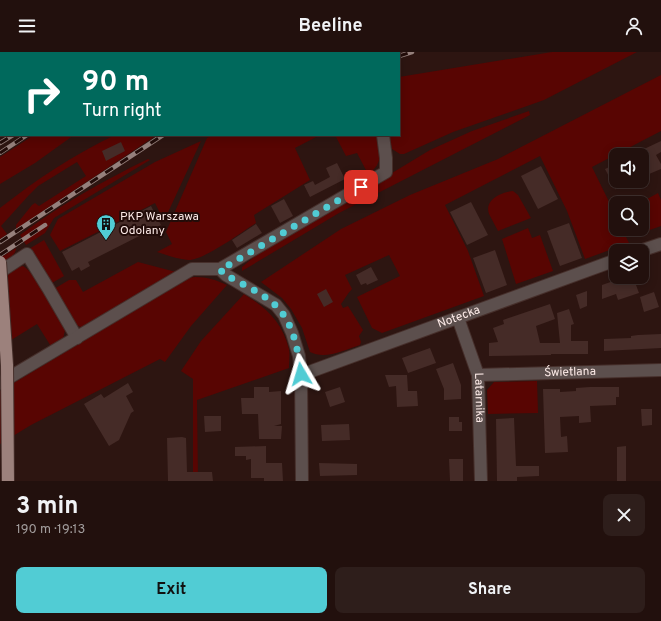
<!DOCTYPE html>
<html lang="en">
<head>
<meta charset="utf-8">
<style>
  body { margin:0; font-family:Overpass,sans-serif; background:#2e1e1b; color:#f1f3f6; height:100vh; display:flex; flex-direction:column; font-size:15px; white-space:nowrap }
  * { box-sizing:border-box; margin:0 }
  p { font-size:13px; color:#a29d9d }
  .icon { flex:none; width:22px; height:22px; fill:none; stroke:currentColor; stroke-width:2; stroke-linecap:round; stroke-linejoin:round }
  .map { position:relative; height:429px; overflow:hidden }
  .panel { display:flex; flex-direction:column; background:#22100d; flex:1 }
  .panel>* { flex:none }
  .hud { position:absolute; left:0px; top:0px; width:400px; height:84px; box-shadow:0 2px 10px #0003,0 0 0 1px #3f302e; background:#00695c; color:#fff; overflow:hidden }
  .fabs { position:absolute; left:609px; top:96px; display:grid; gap:8px }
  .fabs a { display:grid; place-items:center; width:40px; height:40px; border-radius:8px; background:#22100d; box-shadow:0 2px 10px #0003,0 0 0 1px #3f302e; font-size:20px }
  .pin { position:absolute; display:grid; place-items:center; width:34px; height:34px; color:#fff; margin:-17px; border-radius:8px; box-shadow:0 2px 6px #0006 }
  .me { position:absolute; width:44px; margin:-22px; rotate:353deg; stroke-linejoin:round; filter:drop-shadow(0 0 3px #0008) }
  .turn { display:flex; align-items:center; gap:14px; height:84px; padding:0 16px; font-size:18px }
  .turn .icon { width:52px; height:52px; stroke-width:2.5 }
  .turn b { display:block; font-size:28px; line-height:34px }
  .round { display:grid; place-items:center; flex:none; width:42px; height:42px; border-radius:8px; background:#2e1e1b }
  .head { display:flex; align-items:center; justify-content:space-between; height:68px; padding:0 16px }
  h1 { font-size:24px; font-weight:700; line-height:30px }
  .cta { display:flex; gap:8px; margin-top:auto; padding:8px 16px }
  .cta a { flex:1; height:46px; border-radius:8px; background:#51ccd4; color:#111; font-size:16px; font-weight:700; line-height:46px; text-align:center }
  .cta a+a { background:#2e1e1b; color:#f1f3f6 }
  header { display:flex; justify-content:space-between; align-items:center; height:52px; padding:0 16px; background:#22100d; font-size:18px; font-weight:700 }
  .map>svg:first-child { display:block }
  .green { fill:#580502 }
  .building { fill:#452b27 }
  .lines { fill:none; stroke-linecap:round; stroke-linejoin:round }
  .minor-casing { stroke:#462f2b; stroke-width:14 }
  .minor { stroke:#5c4f4d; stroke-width:12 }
  .rail-casing { stroke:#95807c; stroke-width:4.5 }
  .rail { stroke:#220c09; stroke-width:3; stroke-dasharray:9; stroke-linecap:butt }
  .major-bridge-casing { stroke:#462f2b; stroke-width:14; stroke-linecap:butt }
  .major-bridge { stroke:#9c817c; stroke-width:12 }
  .route { stroke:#51ccd4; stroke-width:7; stroke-dasharray:0 12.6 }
  .labels { text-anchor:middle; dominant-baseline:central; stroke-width:4; stroke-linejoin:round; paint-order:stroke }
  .poi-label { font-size:12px; fill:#fceae7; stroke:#220c09; text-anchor:start }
  .street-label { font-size:12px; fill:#fceae7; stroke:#220c09 }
</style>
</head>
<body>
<header><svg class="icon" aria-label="menu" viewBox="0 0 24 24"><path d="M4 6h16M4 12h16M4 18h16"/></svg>Beeline<svg class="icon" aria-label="person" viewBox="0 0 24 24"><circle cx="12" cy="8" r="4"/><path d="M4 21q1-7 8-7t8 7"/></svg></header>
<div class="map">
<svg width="661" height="429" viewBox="0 0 661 429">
  <rect width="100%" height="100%" fill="#2d1511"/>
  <!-- green -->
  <g class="green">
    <path d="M 0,0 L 98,0 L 1,1 L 0,64 Z"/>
    <path d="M 291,0 L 364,0 L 364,1 L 289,1 Z"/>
    <path d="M 552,0 L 637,0 L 544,48 L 453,80 L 404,102 L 400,102 L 392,97 L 389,83 L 399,83 L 399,25 Z"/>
    <path d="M 661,23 L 661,79 L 592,115 L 616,164 L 616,177 L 622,177 L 629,191 L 585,207 L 567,159 L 540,104 L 445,153 L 468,199 L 484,244 L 382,281 L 372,276 L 357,245 L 400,224 L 389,203 L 345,223 L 352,237 C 347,242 345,247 341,252 L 343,256 L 348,254 L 363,278 L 359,284 L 361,290 L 360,293 C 345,298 325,308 310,300 L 302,276 L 291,257 L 282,246 L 261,230 L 341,177 L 410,143 L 498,107 Z"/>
    <path d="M 529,59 L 530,63 L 339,161 L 242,219 L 242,215 L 255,204 L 430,98 L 472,79 Z"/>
    <path d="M 34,83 L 74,83 L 35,111 L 0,132 L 0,105 Z"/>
    <path d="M 115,83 L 157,83 L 16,177 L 16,173 L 32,153 L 35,151 L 39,154 L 86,124 L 77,110 L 38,134 L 29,143 L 1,174 L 7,182 L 0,187 L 0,156 C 36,128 73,103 115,83 Z"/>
    <path d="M 214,83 L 320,83 L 295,96 L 310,128 L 254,163 L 256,171 C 242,180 203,209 188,208 C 177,207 167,203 157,200 L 172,192 L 166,180 L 207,86 Z"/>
    <path d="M 335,83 L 377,83 C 380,99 384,112 368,122 L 357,101 L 346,104 Z"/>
    <path d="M 201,89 L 164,169 L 155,151 L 60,199 L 50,183 L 58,167 L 155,110 Z"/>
    <path d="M 148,107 L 150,108 L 54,166 L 45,181 L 26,193 L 20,183 C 60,153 103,129 148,107 Z"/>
    <path d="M 513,139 L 518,143 L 531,166 L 498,179 C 495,173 492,168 489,162 C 484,147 502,140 513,139 Z"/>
    <path d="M 658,141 L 661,148 L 661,174 L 636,183 L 633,177 L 642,177 L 642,151 L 640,151 Z"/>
    <path d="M 528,176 L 532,186 L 540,183 L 553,219 L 516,232 L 502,187 Z"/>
    <path d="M 44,188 L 64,224 L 52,231 L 29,197 Z"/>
    <path d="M 16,196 C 16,204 6,208 0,212 L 0,206 Z"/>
    <path d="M 138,210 L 176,220 L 86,275 L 81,275 L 76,273 L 54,237 L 69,228 L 76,228 L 83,240 Z"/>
    <path d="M 23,214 C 34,219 61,266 65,278 L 63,287 L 52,296 L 37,272 L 0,295 L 0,226 L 19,215 Z"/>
    <path d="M 195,225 C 208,225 216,228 227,233 L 191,274 L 165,310 L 160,307 L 31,373 L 0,392 L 0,339 L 57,305 L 177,231 L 187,226 Z"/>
    <path d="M 244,242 C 267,256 282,270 289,297 C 290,303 289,310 289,316 L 197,348 L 198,429 L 193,429 L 193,327 L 181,319 L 201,289 Z"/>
    <path d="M 537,329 L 538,361 L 488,362 L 487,338 L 494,330 Z"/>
  </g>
  <!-- building -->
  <g class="building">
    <path d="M 661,89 L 661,100 L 656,103 L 661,112 L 661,117 L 642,125 L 642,98 Z"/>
    <path d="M 121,90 L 125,99 L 106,109 L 102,99 Z"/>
    <path d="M 337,111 L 345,127 L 310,145 L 304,133 L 313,129 L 315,133 L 330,125 L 326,116 Z"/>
    <path d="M 616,112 L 616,138 L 605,117 Z"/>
    <path d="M 541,114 L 558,147 L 538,157 L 521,124 Z"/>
    <path d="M 284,147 L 293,164 L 280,171 L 271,154 Z"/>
    <path d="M 471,150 L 488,183 L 467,193 L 450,160 Z"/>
    <path d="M 151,154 L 161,173 L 88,210 L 90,214 L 81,219 L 79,215 L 72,219 L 62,200 Z"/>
    <path d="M 569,171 L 582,206 L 560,214 L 547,179 Z"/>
    <path d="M 256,172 L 262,181 L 237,196 L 232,188 Z"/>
    <path d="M 495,198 L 507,233 L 486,241 L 473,206 Z"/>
    <path d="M 371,215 L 378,228 L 367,233 L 366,231 L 361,233 L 356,223 Z"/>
    <path d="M 625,225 L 633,225 L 639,241 L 618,248 L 616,242 L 602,247 L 602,233 Z"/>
    <path d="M 326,237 L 333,250 L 324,255 L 317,242 Z"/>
    <path d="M 587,239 L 587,254 L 580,257 L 576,243 Z"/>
    <path d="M 654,240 L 659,255 L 644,260 L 640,245 Z"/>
    <path d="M 550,252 L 555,267 L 536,274 L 540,291 L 560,291 L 557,261 L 569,257 L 574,272 L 571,273 L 571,289 L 588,289 L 588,302 L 551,302 L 551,303 L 489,304 L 489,291 L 498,290 L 493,276 L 504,272 L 503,268 Z"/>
    <path d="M 661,282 L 661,296 L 604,299 L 604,287 L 631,286 L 631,284 L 638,283 Z"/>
    <path d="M 430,296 L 436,311 L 408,321 L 402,306 Z"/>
    <path d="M 453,311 L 461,333 L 461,347 L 444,348 L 444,337 L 436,317 Z"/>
    <path d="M 385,323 L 407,323 L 408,339 L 417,339 L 418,354 L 397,355 L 396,334 L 389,335 Z"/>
    <path d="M 128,331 L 133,340 L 126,344 L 134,359 L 131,361 L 119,388 L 109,394 L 84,352 L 101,342 L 104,346 Z"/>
    <path d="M 254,335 L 269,335 L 269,340 L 281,339 L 281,372 L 274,374 L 282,374 L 281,387 L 259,387 L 258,362 L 242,362 L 241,346 L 254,346 Z"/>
    <path d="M 340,335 L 345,350 L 330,355 L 325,340 Z"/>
    <path d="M 590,335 L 619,335 L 619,345 L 616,345 L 616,353 L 590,354 L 591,370 L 579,371 L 579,364 L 560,365 L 561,385 L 567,384 L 568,400 L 545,401 L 543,337 L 560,337 L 560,340 L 576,339 L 576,336 Z"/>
    <path d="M 641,357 L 652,357 L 652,373 L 642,374 Z"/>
    <path d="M 204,364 L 221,364 L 221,379 L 205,380 Z"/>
    <path d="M 449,365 L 459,365 L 459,370 L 462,370 L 462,379 L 449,379 Z"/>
    <path d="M 514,366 L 516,414 L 539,414 L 539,424 L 517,425 L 517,429 L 497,429 L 496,367 Z"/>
    <path d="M 349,372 L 350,388 L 322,389 L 321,373 Z"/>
    <path d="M 182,385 L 186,386 L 187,420 L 212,420 L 213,429 L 168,429 L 167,386 Z"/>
    <path d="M 266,394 L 266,411 L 282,411 L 283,429 L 264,429 L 264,426 L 251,426 L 251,407 L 246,408 L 246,404 L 235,404 L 235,395 Z"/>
    <path d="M 626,394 L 626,429 L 617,429 L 617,395 Z"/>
    <path d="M 449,407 L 463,407 L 463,429 L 450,429 Z"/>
    <path d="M 319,411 L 357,412 L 357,423 L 320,424 Z"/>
  </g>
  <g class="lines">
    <defs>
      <g id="minor">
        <path d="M 369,0 L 369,1"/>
        <path d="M 640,199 L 661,192"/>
        <path d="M 220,217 L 226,223 L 276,253 L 284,263 L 292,281 L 299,304 L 301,323 L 302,429"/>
        <path d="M 0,220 L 27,202 L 48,236 L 77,286"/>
        <path id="s1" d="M 458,266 L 478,323 L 481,429"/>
        <path id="s2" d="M 301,323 L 616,208"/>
        <path id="s3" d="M 478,323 L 661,318"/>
        <path d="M 0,331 L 192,217 L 220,217 L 386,120 L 386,106 L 383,83"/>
      </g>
    </defs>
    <!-- minor casing -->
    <use href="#minor" class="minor-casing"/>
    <!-- minor -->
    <use href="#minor" class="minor"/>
    <defs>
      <g id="rail">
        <path d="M 137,1 L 139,0"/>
        <path d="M 151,1 L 153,0"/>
        <path d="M 399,4 L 412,0"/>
        <path d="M 0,91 L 13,83"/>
        <path d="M 0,101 L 27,83"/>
        <path d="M 0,190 L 163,83"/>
        <path d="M 0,203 L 45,173"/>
      </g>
    </defs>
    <!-- rail casing -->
    <use href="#rail" class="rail-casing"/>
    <!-- rail -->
    <use href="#rail" class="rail"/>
    <defs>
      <path id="major-bridge" d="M 0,210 L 7,313 L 8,429"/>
    </defs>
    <!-- major-bridge casing -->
    <use href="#major-bridge" class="major-bridge-casing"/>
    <!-- major-bridge -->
    <use href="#major-bridge" class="major-bridge"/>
  </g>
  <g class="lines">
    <!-- route -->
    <path class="route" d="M 301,322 C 298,299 294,271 276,254 C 265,242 241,232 226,223 L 220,218 L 361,135"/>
  </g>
  <!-- icons -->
  <defs>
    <symbol id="building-pin" viewBox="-11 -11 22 30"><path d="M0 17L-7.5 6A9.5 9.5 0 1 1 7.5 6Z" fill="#51ccd4" stroke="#220c09"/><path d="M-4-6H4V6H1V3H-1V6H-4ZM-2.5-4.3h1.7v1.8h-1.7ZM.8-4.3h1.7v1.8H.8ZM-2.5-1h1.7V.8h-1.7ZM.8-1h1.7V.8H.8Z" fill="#111"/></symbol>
  </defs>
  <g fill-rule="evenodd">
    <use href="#building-pin" x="95" y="161" width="22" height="30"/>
  </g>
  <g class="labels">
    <!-- poi labels -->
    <g class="poi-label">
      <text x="120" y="165">PKP Warszawa<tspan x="120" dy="14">Odolany</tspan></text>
    </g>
    <!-- street labels -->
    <g class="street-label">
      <text stroke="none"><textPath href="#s2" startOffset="168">Notecka</textPath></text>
      <text stroke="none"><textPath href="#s3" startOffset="92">Świetlana</textPath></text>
      <text stroke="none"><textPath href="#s1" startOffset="83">Latarnika</textPath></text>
    </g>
  </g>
</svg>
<div class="fabs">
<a><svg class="icon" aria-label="sound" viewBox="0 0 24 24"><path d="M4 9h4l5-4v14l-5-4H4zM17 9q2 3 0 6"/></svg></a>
<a><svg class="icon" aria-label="search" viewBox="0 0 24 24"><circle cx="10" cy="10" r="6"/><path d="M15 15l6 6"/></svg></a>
<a><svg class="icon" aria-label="layers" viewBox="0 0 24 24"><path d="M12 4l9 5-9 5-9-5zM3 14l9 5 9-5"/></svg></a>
</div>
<div class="pin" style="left:361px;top:135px;background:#d93025"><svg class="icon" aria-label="arrive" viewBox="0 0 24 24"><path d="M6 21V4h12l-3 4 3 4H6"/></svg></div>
<svg class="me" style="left:301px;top:322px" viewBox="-20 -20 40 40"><path d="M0-17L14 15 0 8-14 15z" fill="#51ccd4" stroke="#fff" stroke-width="4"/></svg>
<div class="hud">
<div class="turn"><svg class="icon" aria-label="right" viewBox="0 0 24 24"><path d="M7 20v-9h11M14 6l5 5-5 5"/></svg><div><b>90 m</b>Turn right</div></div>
</div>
</div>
<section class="panel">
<div class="head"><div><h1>3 min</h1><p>190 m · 19:13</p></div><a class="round"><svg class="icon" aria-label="close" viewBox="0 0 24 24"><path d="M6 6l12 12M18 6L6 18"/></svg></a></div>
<div class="cta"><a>Exit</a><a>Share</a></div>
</section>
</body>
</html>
